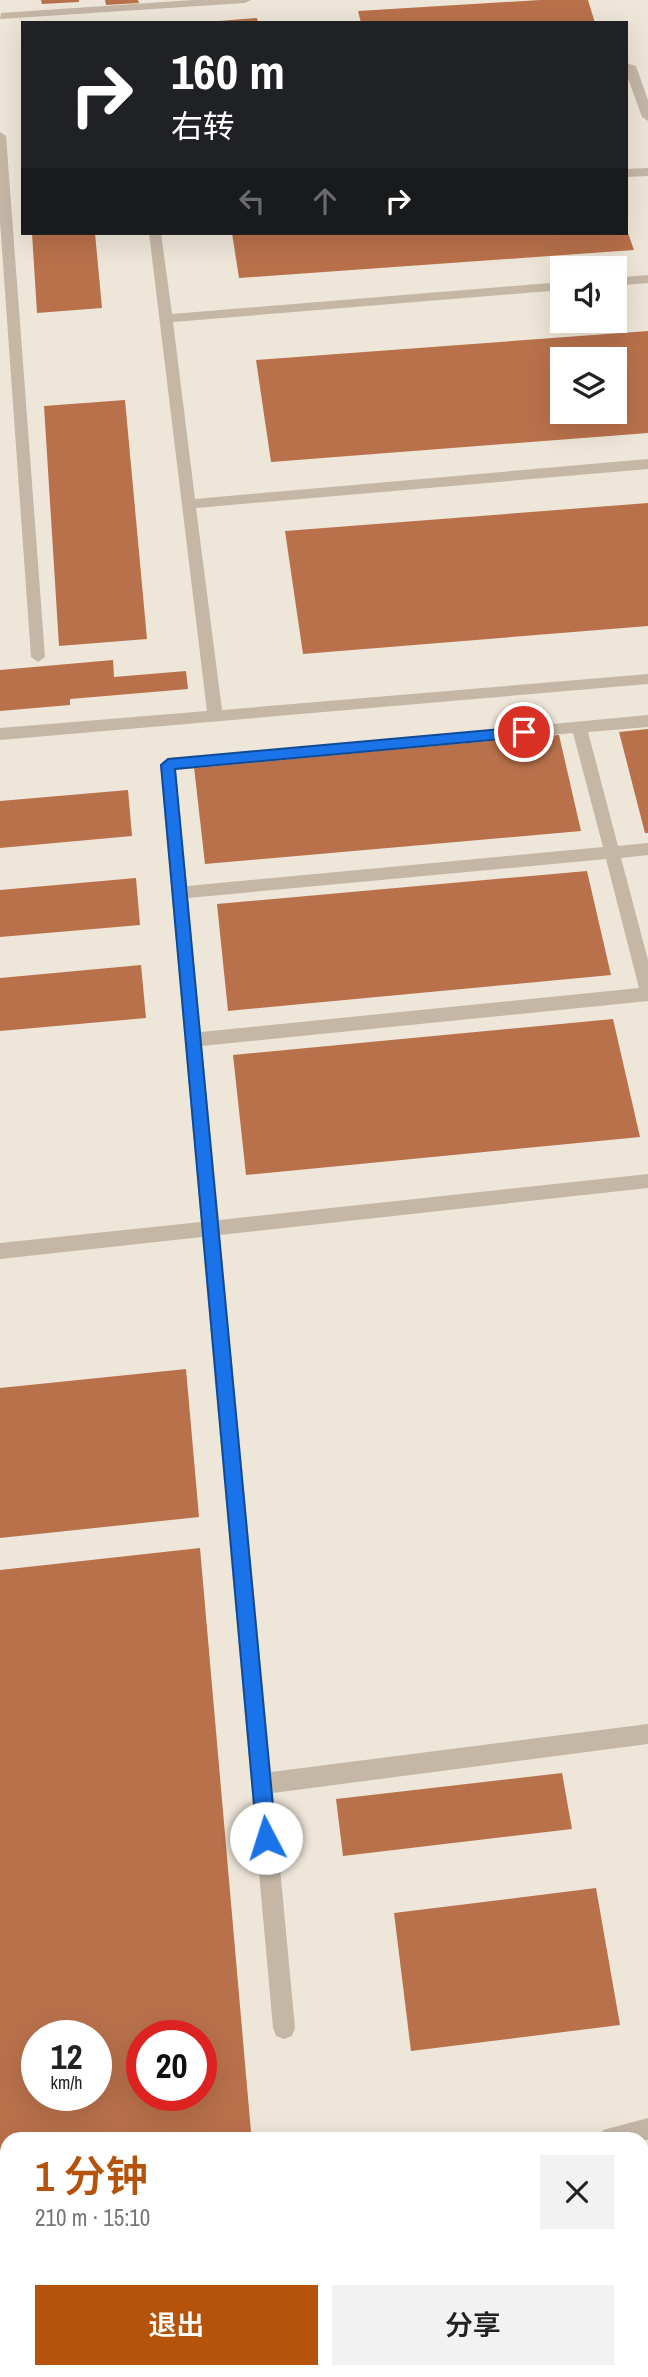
<!DOCTYPE html>
<html lang="zh">
<head>
<meta charset="utf-8">
<style>
  body { margin:0; font-family:"Archivo Narrow","Noto Sans SC",sans-serif; background:#f2f2f2; color:#222; height:100vh; display:flex; flex-direction:column; font-size:26px; white-space:nowrap }
  * { box-sizing:border-box; margin:0 }
  p { font-size:23px; color:#767676 }
  .icon { flex:none; width:38px; height:38px; fill:none; stroke:currentColor; stroke-width:2; stroke-linecap:round; stroke-linejoin:round }
  .map { position:relative; flex:1; overflow:hidden }
  .sheet { position:absolute; left:0px; top:2132px; width:649px; height:247px; display:flex; flex-direction:column; background:#fff; border-radius:21px 21px 0 0; box-shadow:0 7px 28px #0002 }
  .sheet>* { flex:none }
  .hud { position:absolute; left:21px; top:21px; width:607px; height:214px; border-radius:0px; box-shadow:0 7px 28px #0002; background:#202124; color:#fff; overflow:hidden }
  .controls { position:absolute; left:550px; top:256px; display:grid; gap:14px }
  .controls a { display:grid; place-items:center; width:77px; height:77px; border-radius:0px; background:#fff; box-shadow:0 7px 28px #0002; font-size:35px }
  .speed { position:absolute; left:21px; top:2020px; display:flex; gap:14px; font-size:35px; font-weight:700; text-align:center }
  .speed>* { display:grid; place-content:center; width:91px; height:91px; border-radius:50%; background:#fff; box-shadow:0 7px 28px #0002; line-height:1 }
  .speed small { font-size:18px; font-weight:400 }
  .speed .limit { border:10px solid #d22; background:#fff; color:#111 }
  .pin { position:absolute; display:grid; place-items:center; width:60px; height:60px; color:#fff; margin:-30px; border:4px solid #fff; border-radius:50%; box-shadow:0 2px 7px #0007 }
  .me { position:absolute; width:77px; margin:-38px; rotate:355deg; stroke-linejoin:round; filter:drop-shadow(0 0 5px #0008) }
  .turn { display:flex; align-items:center; gap:24px; height:147px; padding:0 35px; font-size:32px }
  .turn .icon { width:91px; height:91px; stroke-width:2.5 }
  .turn b { display:block; font-size:49px; line-height:60px }
  .lanes { display:flex; align-items:center; height:66px; padding:0 35px; background:#0003; justify-content:center; gap:35px; direction:ltr }
  .lanes .off { opacity:.35 }
  .round { display:grid; place-items:center; flex:none; width:74px; height:74px; border-radius:0px; background:#f2f2f2 }
  .head { display:flex; align-items:center; justify-content:space-between; height:119px; padding:0 35px }
  h1 { font-size:42px; font-weight:600; line-height:52px; color:#b45309 }
  .button { display:flex; gap:14px; margin-top:auto; padding:14px 35px }
  .button a { flex:1; height:80px; border-radius:0px; background:#b45309; color:#fff; font-size:28px; font-weight:600; line-height:80px; text-align:center }
  .button a+a { background:#f2f2f2; color:#222 }
  .map>svg:first-child { display:block }
  .building { fill:#b9714b; fill-rule:evenodd }
  .lines { fill:none; stroke-linecap:round; stroke-linejoin:round }
  .path { stroke:#b0a190; stroke-width:5; stroke-dasharray:4.5 4.5; stroke-linecap:butt }
  .lane { fill:#c4b7a6; fill-rule:evenodd }
  .street { fill:#c4b7a6; fill-rule:evenodd }
  .route { fill:#1a73e8; stroke:#114b97; stroke-width:2 }
</style>
</head>
<body>
<div class="map">
<svg width="648" height="2377" viewBox="0 0 648 2377">
  <rect width="100%" height="100%" fill="#eee6d8"/>
  <!-- building -->
  <g class="building">
    <path d="M 41,0 L 79,0 L 79,2 L 42,4 Z"/>
    <path d="M 105,0 L 138,0 L 139,3 L 106,5 Z"/>
    <path d="M 540,0 L 588,0 L 595,23 L 361,23 L 358,11 Z"/>
    <path d="M 257,18 L 258,23 L 220,23 L 219,21 Z"/>
    <path d="M 32,233 L 95,233 L 102,308 L 37,313 Z"/>
    <path d="M 232,233 L 628,233 L 634,250 L 239,278 Z"/>
    <path d="M 648,331 L 648,433 L 271,462 L 256,360 ZM 562,359 L 614,359 L 614,411 L 562,411 Z"/>
    <path d="M 125,400 L 147,639 L 59,646 L 44,406 Z"/>
    <path d="M 648,503 L 648,626 L 303,654 L 285,531 Z"/>
    <path d="M 113,660 L 114,677 L 186,671 L 188,689 L 70,699 L 70,705 L 0,711 L 0,670 Z"/>
    <path d="M 648,729 L 648,833 L 645,833 L 619,732 Z"/>
    <path d="M 559,735 L 581,831 L 205,864 L 194,767 Z"/>
    <path d="M 128,790 L 132,836 L 0,848 L 0,801 Z"/>
    <path d="M 587,871 L 611,975 L 228,1011 L 217,904 Z"/>
    <path d="M 136,878 L 140,925 L 0,937 L 0,890 Z"/>
    <path d="M 141,965 L 146,1018 L 0,1031 L 0,978 Z"/>
    <path d="M 613,1019 L 640,1137 L 246,1175 L 233,1055 Z"/>
    <path d="M 186,1369 L 199,1517 L 0,1538 L 0,1388 Z"/>
    <path d="M 200,1548 L 251,2132 L 201,2138 L 7,2138 L 7,2163 L 0,2164 L 0,1570 ZM 37,2035 L 96,2035 L 96,2095 L 37,2095 ZM 142,2035 L 201,2035 L 201,2095 L 142,2095 Z"/>
    <path d="M 562,1773 L 572,1829 L 343,1856 L 336,1799 Z"/>
    <path d="M 596,1888 L 620,2025 L 411,2051 L 394,1913 Z"/>
  </g>
  <g class="lines">
    <!-- path -->
    <g class="path">
      <path d="M 642,2236 L 648,2234"/>
      <path d="M 293,2377 L 306,2371"/>
    </g>
    <!-- lane -->
    <g class="lane">
      <path d="M 193,0 L 251,0 L 245,3 L 0,19 L 1,13 Z"/>
      <path d="M 626,63 L 636,66 L 648,100 L 648,121 L 642,117 L 626,73 Z"/>
      <path d="M 0,132 L 6,136 L 45,657 L 38,662 L 31,657 L 0,221 Z"/>
      <path d="M 648,168 L 648,176 L 626,177 L 626,169 Z"/>
      <path d="M 149,233 L 161,233 L 172,314 L 562,282 L 562,290 L 173,322 L 195,499 L 648,459 L 648,469 L 196,508 L 222,710 L 648,674 L 648,684 L 0,740 L 0,728 L 207,711 Z"/>
      <path d="M 648,275 L 648,283 L 614,286 L 614,278 Z"/>
      <path d="M 648,715 L 648,727 L 588,732 L 618,846 L 648,843 L 648,855 L 621,858 L 648,960 L 648,1001 L 202,1046 L 219,1220 L 648,1174 L 648,1188 L 220,1235 L 271,1772 L 648,1724 L 648,1744 L 273,1793 L 295,2028 L 292,2036 L 284,2039 L 276,2036 L 273,2028 L 202,1237 L 0,1259 L 0,1243 L 201,1222 L 160,765 L 163,761 ZM 573,733 L 603,847 L 187,886 L 176,770 ZM 606,859 L 639,988 L 201,1032 L 188,898 Z"/>
    </g>
    <!-- street -->
    <g class="street">
      <path d="M 648,2118 L 648,2140 L 600,2138 L 603,2130 Z"/>
      <path d="M 7,2282 L 7,2306 L 0,2308 L 0,2284 Z"/>
    </g>
  </g>
  <!-- route -->
  <path class="route" d="M 524,727 L 531,732 L 524,737 L 175,769 L 276,1838 L 273,1845 L 266,1848 L 260,1845 L 257,1838 L 161,765 L 168,759 Z"/>
</svg>
<div class="controls">
<a><svg class="icon" aria-label="sound" viewBox="0 0 24 24"><path d="M4 9h4l5-4v14l-5-4H4zM17 9q2 3 0 6"/></svg></a>
<a><svg class="icon" aria-label="layers" viewBox="0 0 24 24"><path d="M12 4l9 5-9 5-9-5zM3 14l9 5 9-5"/></svg></a>
</div>
<div class="speed"><div>12<small>km/h</small></div><div class="limit">20</div></div>
<div class="pin" style="left:524px;top:732px;background:#d93025"><svg class="icon" aria-label="arrive" viewBox="0 0 24 24"><path d="M6 21V4h12l-3 4 3 4H6"/></svg></div>
<svg class="me" style="left:266px;top:1838px" viewBox="-20 -20 40 40"><circle r="19" fill="#fff"/><path d="M0-13L10 11 0 6-10 11z" fill="#1a73e8"/></svg>
<div class="hud">
<div class="turn"><svg class="icon" aria-label="right" viewBox="0 0 24 24"><path d="M7 20v-9h11M14 6l5 5-5 5"/></svg><div><b>160 m</b>右转</div></div>
<div class="lanes"><svg class="icon off" aria-label="left" viewBox="0 0 24 24"><path d="M17 20v-9H6M10 6l-5 5 5 5"/></svg><svg class="icon off" aria-label="ahead" viewBox="0 0 24 24"><path d="M12 20V5M6 11l6-6 6 6"/></svg><svg class="icon" aria-label="right" viewBox="0 0 24 24"><path d="M7 20v-9h11M14 6l5 5-5 5"/></svg></div>
</div>
<section class="sheet">
<div class="head"><div><h1>1 分钟</h1><p>210 m · 15:10</p></div><a class="round"><svg class="icon" aria-label="close" viewBox="0 0 24 24"><path d="M6 6l12 12M18 6L6 18"/></svg></a></div>
<div class="button"><a>退出</a><a>分享</a></div>
</section>
</div>
</body>
</html>
